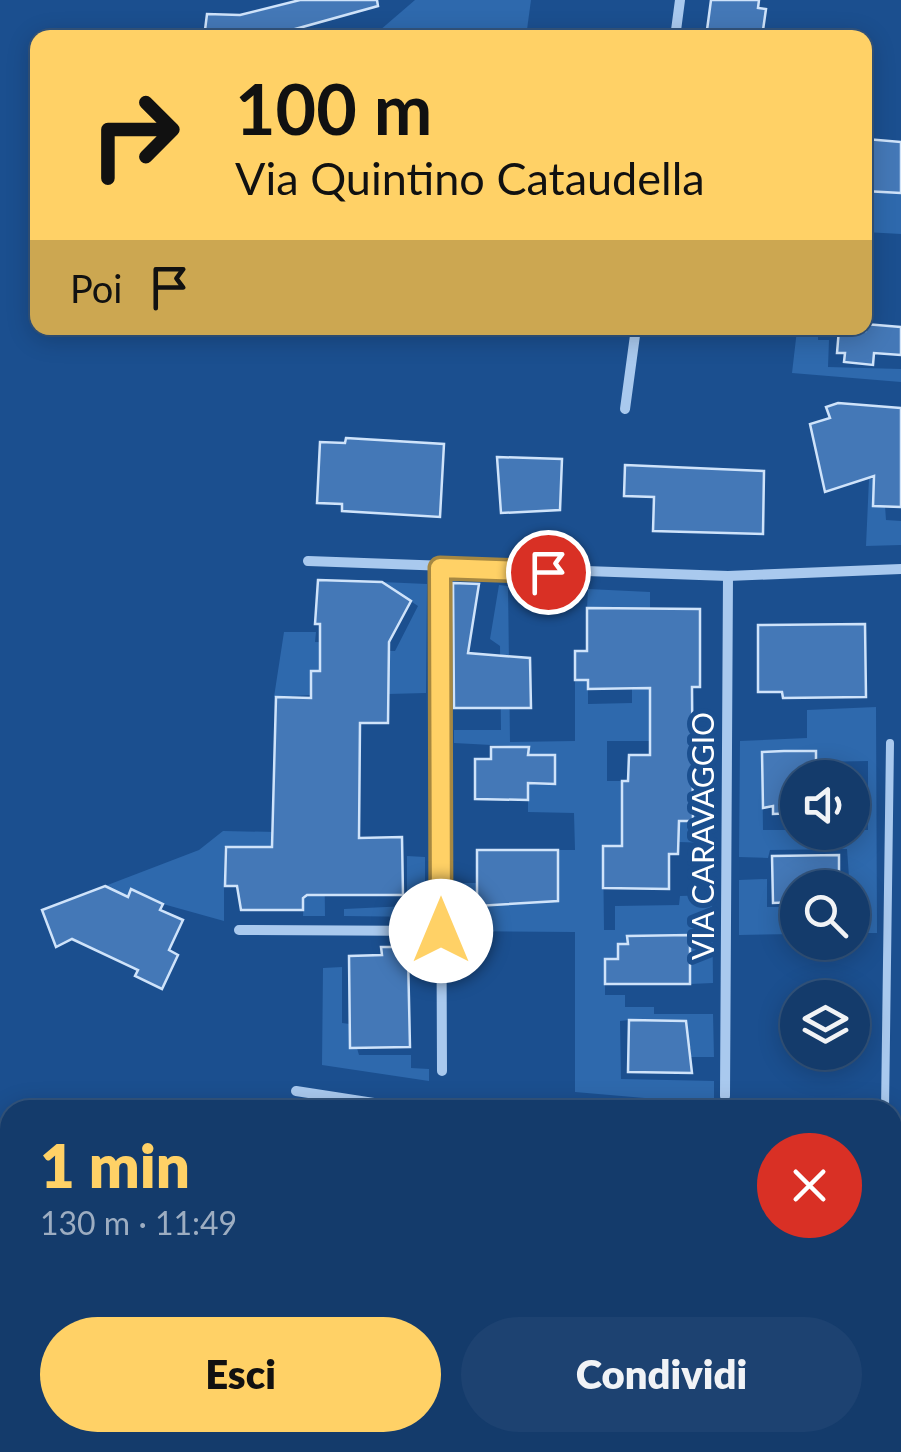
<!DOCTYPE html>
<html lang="it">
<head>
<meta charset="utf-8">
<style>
  body { margin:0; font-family:Lato,sans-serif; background:#1d4271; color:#f1f3f6; height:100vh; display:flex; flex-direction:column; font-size:38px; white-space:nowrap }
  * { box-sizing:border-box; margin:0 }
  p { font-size:32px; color:#9dadc1 }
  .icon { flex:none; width:55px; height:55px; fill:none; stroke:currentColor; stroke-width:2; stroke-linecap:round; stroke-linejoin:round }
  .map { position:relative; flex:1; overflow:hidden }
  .drawer { position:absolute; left:0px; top:1100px; width:902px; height:352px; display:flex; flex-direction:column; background:#143b6b; border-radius:30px 30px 0 0; box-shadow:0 5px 25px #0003,0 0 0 2px #33557e }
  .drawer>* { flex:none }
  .guide { position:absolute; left:30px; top:30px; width:842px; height:305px; border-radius:20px; box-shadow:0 5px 25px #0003,0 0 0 2px #33557e; background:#ffd166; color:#111; overflow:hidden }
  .buttons { position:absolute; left:780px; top:760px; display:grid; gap:20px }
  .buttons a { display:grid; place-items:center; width:90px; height:90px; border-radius:50%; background:#143b6b; box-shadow:0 5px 25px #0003,0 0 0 2px #33557e; font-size:50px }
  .pin { position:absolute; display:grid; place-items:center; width:85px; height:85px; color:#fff; margin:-42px; border:5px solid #fff; border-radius:50%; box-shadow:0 2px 10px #0007 }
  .me { position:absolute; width:110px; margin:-55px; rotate:0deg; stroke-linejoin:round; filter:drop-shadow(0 0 8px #0008) }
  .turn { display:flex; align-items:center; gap:35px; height:210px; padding:0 40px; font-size:45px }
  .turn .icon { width:130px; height:130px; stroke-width:2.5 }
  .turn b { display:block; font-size:70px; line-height:85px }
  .then { display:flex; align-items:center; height:95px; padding:0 40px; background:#0003; gap:20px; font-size:38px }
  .round { display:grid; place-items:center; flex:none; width:105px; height:105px; border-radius:52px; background:#1d4271 }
  .headline { display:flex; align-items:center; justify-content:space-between; height:170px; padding:0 40px }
  h1 { font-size:60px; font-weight:800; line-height:75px; color:#ffd166 }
  .button { display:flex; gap:20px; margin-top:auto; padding:20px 40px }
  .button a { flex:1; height:115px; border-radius:60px; background:#ffd166; color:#111; font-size:40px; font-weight:800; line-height:115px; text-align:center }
  .button a+a { background:#1d4271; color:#f1f3f6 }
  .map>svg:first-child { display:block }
  .green { fill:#2e69ad; fill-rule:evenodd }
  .building { fill:#4478b7; stroke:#cfe3fa; stroke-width:2.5 }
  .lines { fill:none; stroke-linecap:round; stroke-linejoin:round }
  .service { stroke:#a9c9ee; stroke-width:8 }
  .minor { stroke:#a9c9ee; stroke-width:10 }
  .route-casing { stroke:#a68842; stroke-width:25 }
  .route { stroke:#ffd166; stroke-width:18 }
  .labels { text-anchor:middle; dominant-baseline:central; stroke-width:10; stroke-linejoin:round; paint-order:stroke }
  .street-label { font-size:30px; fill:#fff; stroke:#1b4f8f }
</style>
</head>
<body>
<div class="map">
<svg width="901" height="1452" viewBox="0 0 901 1452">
  <rect width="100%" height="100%" fill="#1b4f8f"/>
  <!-- green -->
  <g class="green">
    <path d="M 415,0 L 531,0 L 526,37 L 372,37 Z"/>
    <path d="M 865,191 L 901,193 L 901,234 L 865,232 Z"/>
    <path d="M 797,330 L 818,332 L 818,340 L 829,340 L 828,367 L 901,369 L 901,382 L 792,373 Z"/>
    <path d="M 869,479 L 873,479 L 873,506 L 885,506 L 886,520 L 901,521 L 901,545 L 866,546 Z"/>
    <path d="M 382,582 L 427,584 L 426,693 L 388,694 L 320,662 L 320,671 L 311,671 L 311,695 L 274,697 L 284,632 L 316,632 L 315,642 L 344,643 L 344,650 L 395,651 L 418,606 Z"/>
    <path d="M 499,585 L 508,586 L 510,742 L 575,741 L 575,680 L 588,680 L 588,704 L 632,703 L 632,608 L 587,608 L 588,589 L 650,592 L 650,741 L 607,741 L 607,781 L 622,781 L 623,822 L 693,821 L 693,786 L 711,786 L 712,843 L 678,842 L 678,837 L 644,846 L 603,847 L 604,930 L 615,930 L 615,906 L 679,905 L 680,896 L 712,895 L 713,983 L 690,984 L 689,935 L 628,936 L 628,944 L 618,944 L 619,959 L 605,959 L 605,995 L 625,995 L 625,1007 L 654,1007 L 654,1014 L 713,1014 L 714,1057 L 691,1057 L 691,1048 L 629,1020 L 620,1021 L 621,1079 L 714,1081 L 714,1104 L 575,1092 L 575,932 L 455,931 L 455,883 L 477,883 L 477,906 L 558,901 L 558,850 L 575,850 L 574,813 L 528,812 L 528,783 L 555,783 L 528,755 L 528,747 L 454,743 L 454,730 L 501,730 L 500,646 L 490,639 Z"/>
    <path d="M 876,707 L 877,933 L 853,933 L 847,849 L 770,850 L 768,858 L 739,857 L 740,741 L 807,738 L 807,710 ZM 815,751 L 816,762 L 868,761 L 868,830 L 763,830 L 762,752 Z"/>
    <path d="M 223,831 L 324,833 L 325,916 L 303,916 L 307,847 L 224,847 L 224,921 L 163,904 L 132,889 L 128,897 L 105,886 L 199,850 Z"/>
    <path d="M 407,856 L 425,857 L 425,917 L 344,916 L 344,909 L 407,906 Z"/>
    <path d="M 767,879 L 767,907 L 797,907 L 797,934 L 739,935 L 739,880 Z"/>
    <path d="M 342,967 L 342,1023 L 350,1024 L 359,1055 L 411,1055 L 411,1068 L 429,1069 L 429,1081 L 322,1065 L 323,968 Z"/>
    <path d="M 893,1174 L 901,1175 L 901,1452 L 634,1452 L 633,1443 L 892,1442 Z"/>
  </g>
  <!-- building -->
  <g class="building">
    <path d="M 300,0 L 377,0 L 378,6 L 281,33 L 282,38 L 204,38 L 207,14 L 240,15 Z"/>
    <path d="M 711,0 L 759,0 L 758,8 L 766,9 L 762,37 L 707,30 Z"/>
    <path d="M 866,139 L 901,142 L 901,193 L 865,191 Z"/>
    <path d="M 865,324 L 901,327 L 901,355 L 874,353 L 873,365 L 844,362 L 845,353 L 837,353 L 839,329 L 865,331 Z"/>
    <path d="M 838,403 L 901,408 L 901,507 L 873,506 L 874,476 L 825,492 L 810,424 L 830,418 L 826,407 Z"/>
    <path d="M 346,438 L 444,444 L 440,517 L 342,511 L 342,504 L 317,503 L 320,442 L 345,443 Z"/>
    <path d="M 497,457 L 562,459 L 560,510 L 501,513 Z"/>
    <path d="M 625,465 L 764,471 L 763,534 L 653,531 L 654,497 L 624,496 Z"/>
    <path d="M 318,580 L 382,582 L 411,601 L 389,642 L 388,723 L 360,723 L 359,838 L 402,837 L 403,895 L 307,895 L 303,898 L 303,910 L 241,910 L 237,886 L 225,886 L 226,847 L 272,847 L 276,697 L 311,698 L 311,671 L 320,671 L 320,624 L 315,624 Z"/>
    <path d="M 453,583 L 479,584 L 468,653 L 530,658 L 531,708 L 454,708 Z"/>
    <path d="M 587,608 L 700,609 L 700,687 L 692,687 L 693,821 L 679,821 L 678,854 L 669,854 L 669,889 L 603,888 L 603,846 L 622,846 L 622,781 L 628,781 L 629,755 L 650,755 L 650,688 L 588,689 L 588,680 L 575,680 L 575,651 L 587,651 Z"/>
    <path d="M 865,624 L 866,697 L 783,698 L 782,692 L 758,692 L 758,625 Z"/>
    <path d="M 491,747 L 529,747 L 528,755 L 555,755 L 555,784 L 528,783 L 528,800 L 475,799 L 475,759 L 491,759 Z"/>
    <path d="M 784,751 L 816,751 L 816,778 L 798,778 L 798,813 L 773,814 L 773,806 L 763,808 L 762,752 Z"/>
    <path d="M 477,850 L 558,850 L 558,901 L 477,906 Z"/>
    <path d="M 839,855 L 839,888 L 798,888 L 798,902 L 773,903 L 772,856 Z"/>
    <path d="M 105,886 L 128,897 L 131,889 L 163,904 L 160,910 L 183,920 L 169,950 L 178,955 L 162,989 L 135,976 L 138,970 L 72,939 L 56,947 L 42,910 Z"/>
    <path d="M 690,935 L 690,984 L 605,984 L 605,959 L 618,959 L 618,944 L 628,944 L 627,936 Z"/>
    <path d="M 381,947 L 401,947 L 401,955 L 408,955 L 410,1047 L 350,1048 L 349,956 L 382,955 Z"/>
    <path d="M 629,1020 L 686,1021 L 692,1073 L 628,1072 Z"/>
  </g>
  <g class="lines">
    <!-- service -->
    <path class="service" d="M 885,1110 L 890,743"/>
    <!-- minor -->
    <g class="minor">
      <path d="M 675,38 L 680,0"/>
      <path d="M 625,409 L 636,328"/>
      <path d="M 308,561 L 728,576 L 901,569"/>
      <path d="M 440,569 L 442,1071"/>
      <path d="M 239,930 L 441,931"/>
      <path d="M 296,1091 L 419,1110"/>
      <path d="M 725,1096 L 728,576"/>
      <path d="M 892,1147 L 901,1148"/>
      <path d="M 601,1442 L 602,1452"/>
    </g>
  </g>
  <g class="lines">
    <defs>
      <path id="route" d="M 441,931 L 440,568 L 548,572"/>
    </defs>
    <!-- route casing -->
    <use href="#route" class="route-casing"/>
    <!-- route -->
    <use href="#route" class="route"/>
  </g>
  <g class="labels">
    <!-- street labels -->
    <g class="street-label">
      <text transform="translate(702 836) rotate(-90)">VIA CARAVAGGIO</text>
    </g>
  </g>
</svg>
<div class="buttons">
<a><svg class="icon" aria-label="sound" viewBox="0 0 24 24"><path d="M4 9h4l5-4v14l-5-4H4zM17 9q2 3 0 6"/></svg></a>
<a><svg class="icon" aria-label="search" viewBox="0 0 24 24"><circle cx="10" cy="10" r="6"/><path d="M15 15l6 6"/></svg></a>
<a><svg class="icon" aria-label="layers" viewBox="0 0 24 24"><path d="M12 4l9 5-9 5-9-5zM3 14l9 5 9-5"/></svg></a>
</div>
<div class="pin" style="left:548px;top:572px;background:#d93025"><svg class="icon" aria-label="arrive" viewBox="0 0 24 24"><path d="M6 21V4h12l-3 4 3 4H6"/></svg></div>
<svg class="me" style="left:441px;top:931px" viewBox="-20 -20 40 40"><circle r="19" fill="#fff"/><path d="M0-13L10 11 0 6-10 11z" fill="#ffd166"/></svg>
<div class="guide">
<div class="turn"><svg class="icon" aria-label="right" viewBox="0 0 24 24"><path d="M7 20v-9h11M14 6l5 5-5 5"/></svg><div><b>100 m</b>Via Quintino Cataudella</div></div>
<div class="then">Poi<svg class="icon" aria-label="arrive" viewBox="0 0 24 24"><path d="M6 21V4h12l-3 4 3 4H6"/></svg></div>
</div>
<section class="drawer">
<div class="headline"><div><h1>1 min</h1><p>130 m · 11:49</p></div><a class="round" style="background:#d93025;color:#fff"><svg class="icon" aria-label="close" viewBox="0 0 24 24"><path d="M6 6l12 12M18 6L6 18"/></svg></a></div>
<div class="button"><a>Esci</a><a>Condividi</a></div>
</section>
</div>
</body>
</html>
